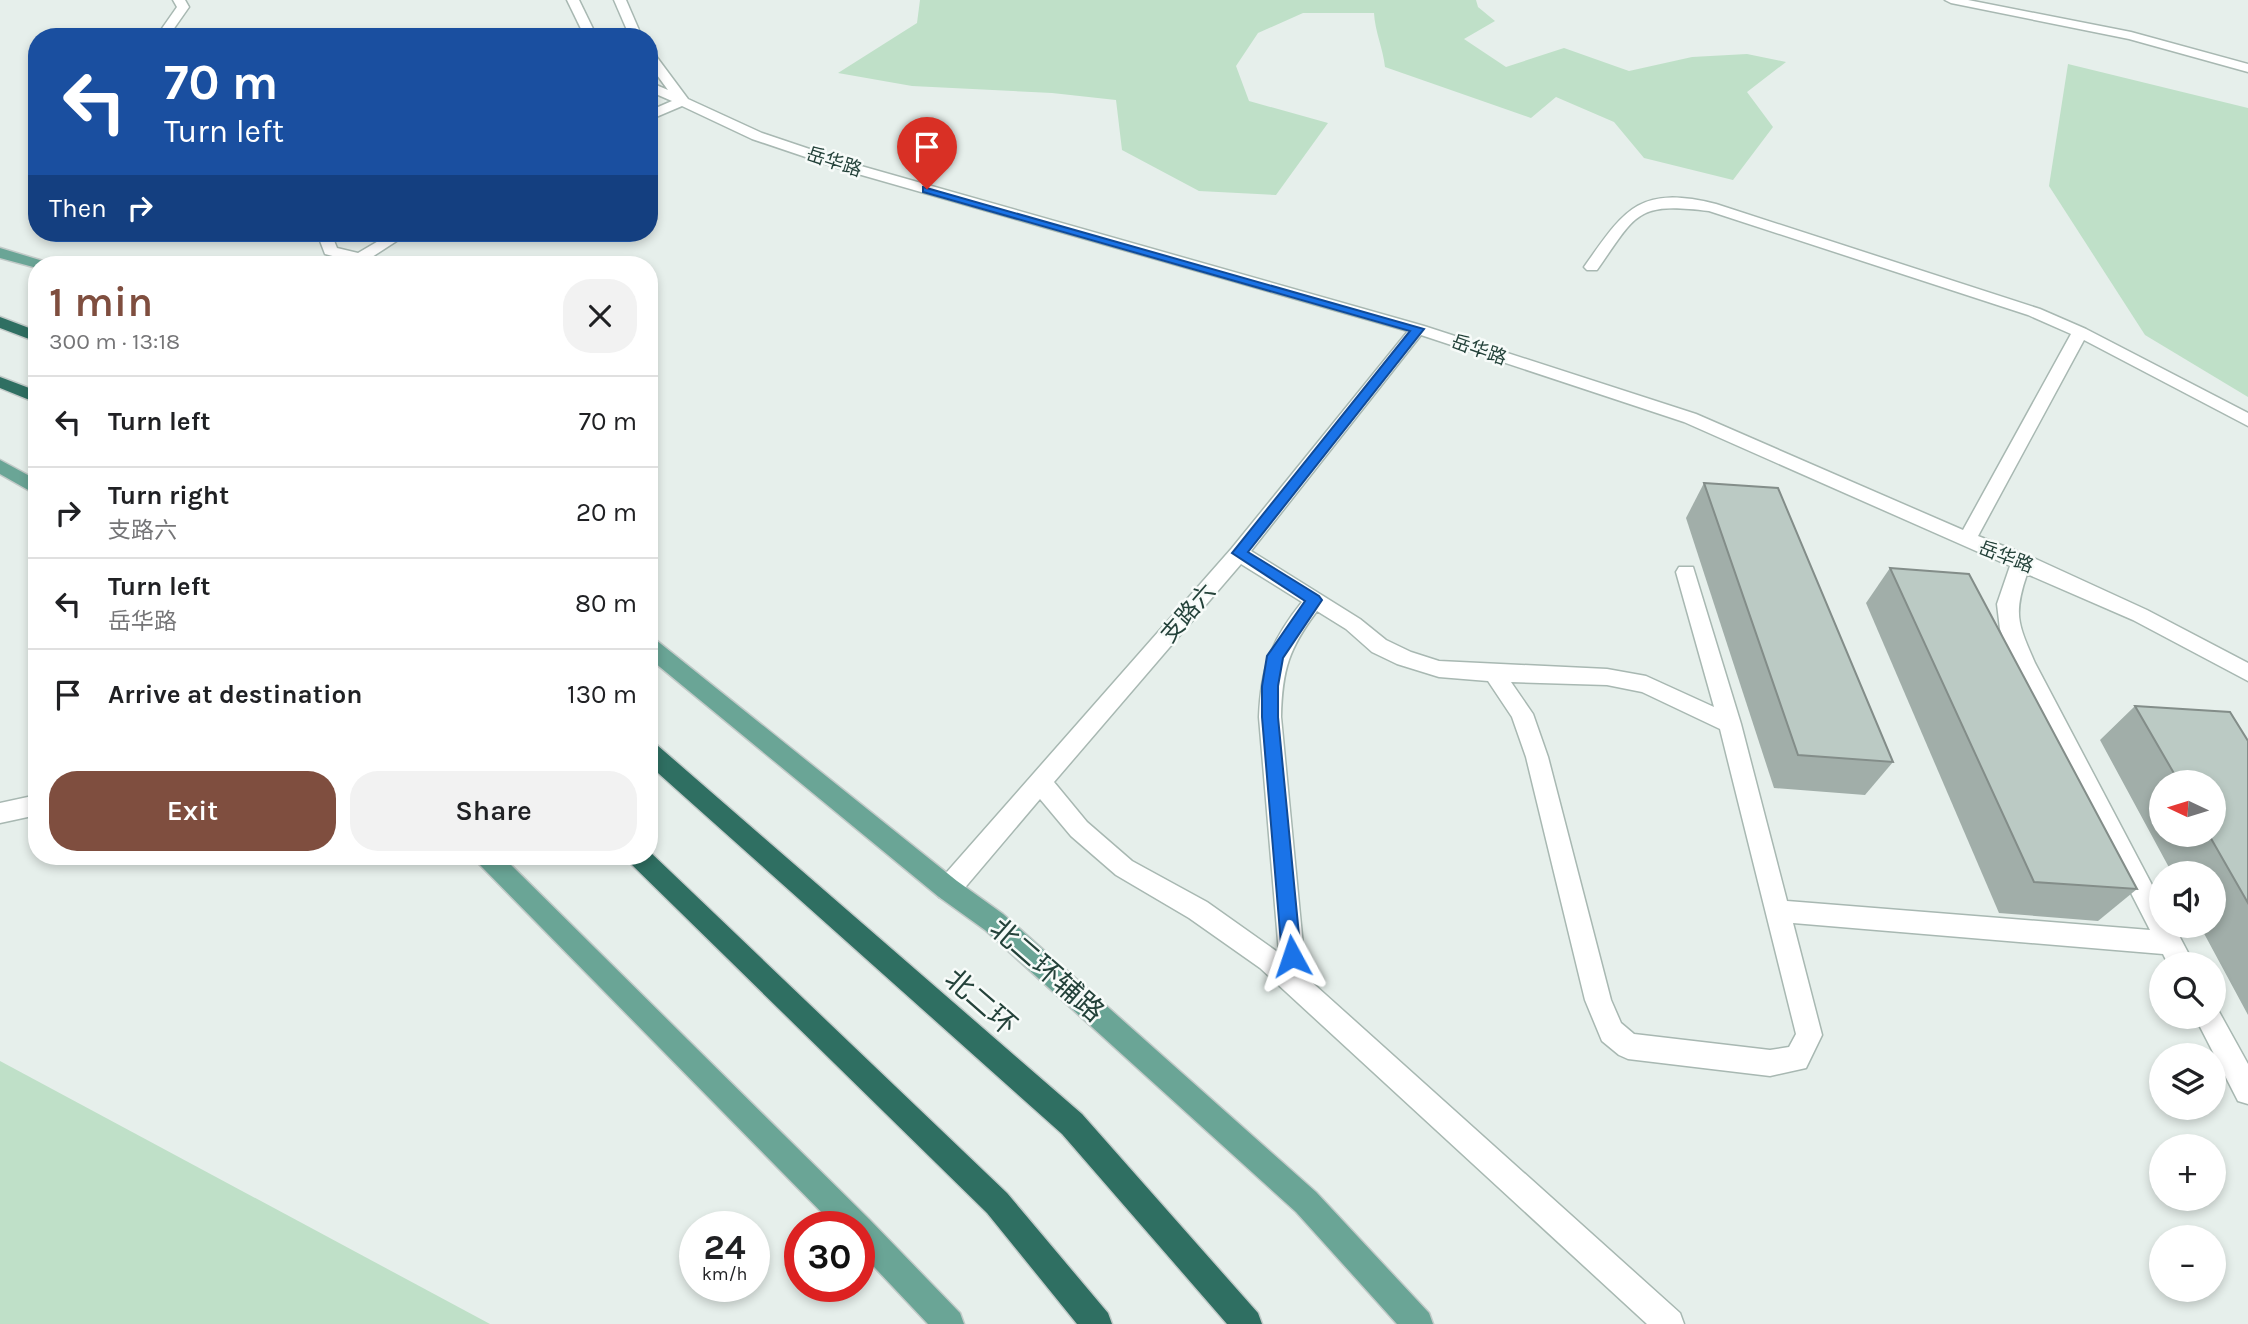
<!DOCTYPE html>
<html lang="en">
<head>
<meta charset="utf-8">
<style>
  body { margin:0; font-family:Karla,"Noto Sans SC",sans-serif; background:#f2f2f2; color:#202124; height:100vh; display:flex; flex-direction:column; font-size:26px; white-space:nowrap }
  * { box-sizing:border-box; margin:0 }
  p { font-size:23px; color:#757577 }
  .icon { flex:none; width:38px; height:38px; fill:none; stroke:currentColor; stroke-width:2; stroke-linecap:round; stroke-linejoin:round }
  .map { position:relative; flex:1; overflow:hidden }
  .panel { position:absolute; left:28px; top:256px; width:630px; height:609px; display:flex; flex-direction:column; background:#fff; border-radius:28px; box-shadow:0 4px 10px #0003 }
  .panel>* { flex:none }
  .guide { position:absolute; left:28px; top:28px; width:630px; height:214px; border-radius:28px; box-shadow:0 4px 10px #0003; background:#1a4fa0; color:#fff; overflow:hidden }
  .needle { width:46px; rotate:274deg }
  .controls { position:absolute; left:2149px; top:770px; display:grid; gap:14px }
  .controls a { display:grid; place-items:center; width:77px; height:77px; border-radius:50%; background:#fff; box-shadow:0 4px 10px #0003; font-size:35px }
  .speed { position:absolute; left:679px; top:1211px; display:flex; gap:14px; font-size:35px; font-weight:700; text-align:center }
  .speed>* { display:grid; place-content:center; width:91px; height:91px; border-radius:50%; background:#fff; box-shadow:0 4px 10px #0003; line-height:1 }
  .speed small { font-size:18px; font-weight:400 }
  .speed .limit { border:10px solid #d22; background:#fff; color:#111 }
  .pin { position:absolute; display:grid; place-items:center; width:60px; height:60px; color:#fff; margin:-72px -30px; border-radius:50% 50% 50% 0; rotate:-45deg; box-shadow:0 0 7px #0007 }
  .pin .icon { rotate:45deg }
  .me { position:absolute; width:77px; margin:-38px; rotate:355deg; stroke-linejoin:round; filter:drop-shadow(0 0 5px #0008) }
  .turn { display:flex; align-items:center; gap:24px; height:147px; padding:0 21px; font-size:32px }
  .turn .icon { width:91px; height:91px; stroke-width:2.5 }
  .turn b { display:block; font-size:49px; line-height:60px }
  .then { display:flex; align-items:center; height:66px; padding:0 21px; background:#0003; gap:14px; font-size:26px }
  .round { display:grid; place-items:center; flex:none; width:74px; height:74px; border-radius:28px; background:#f2f2f2 }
  .summary { display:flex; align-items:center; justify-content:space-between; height:119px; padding:0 21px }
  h1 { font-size:42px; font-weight:600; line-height:52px; color:#7f4e3f }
  .primary-button { display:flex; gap:14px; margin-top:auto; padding:14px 21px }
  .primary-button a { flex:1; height:80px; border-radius:28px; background:#7f4e3f; color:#fff; font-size:28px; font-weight:600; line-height:80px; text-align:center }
  .primary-button a+a { background:#f2f2f2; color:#202124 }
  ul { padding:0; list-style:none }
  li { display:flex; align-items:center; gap:21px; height:91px; padding:0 21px; border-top:2px solid #e0e0e0 }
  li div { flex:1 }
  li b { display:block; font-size:26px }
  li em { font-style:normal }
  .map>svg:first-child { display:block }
  .green { fill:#bfe0c8 }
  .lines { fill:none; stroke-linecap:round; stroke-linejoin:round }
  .minor-casing { stroke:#a8b8b2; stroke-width:3 }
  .major-casing { stroke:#c2cac8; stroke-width:3 }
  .highway-casing { stroke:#c2cac8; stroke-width:3 }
  .minor { fill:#fff; fill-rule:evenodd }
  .major { fill:#6aa596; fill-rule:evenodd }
  .highway { fill:#2f6f62; fill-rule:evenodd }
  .wall { fill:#a1aea9; fill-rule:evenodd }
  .building { fill:#bbcac4; stroke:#838d89; stroke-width:2 }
  .route { fill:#1a73e8; stroke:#114b97; stroke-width:2 }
  .labels { text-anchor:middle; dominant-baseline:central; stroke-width:5; stroke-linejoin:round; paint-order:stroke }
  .far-street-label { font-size:19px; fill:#24423a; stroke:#f7fbf9 }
  .street-label { font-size:23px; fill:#24423a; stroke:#f7fbf9 }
  .near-street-label { font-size:28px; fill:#24423a; stroke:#f7fbf9 }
</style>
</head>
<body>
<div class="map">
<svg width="2248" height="1324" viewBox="0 0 2248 1324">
  <rect width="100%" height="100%" fill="#e6efeb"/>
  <!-- green -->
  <g class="green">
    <path d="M 920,0 L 1476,0 L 1478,7 L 1495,21 L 1464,39 L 1506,67 L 1564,48 L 1629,71 L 1692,57 L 1747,54 L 1786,62 L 1747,92 L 1773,127 L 1733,180 L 1644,158 L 1614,122 L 1556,97 L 1531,118 L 1385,67 C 1383,48 1375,32 1374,13 L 1303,13 L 1258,33 L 1236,66 L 1249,101 L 1328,123 L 1276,195 L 1199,191 L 1122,150 L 1116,100 L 1052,93 L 912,86 L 838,73 L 917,23 Z"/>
    <path d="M 2068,64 L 2248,108 L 2248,397 L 2145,335 L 2049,186 Z"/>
    <path d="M 0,1061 L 490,1324 L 0,1324 Z"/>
  </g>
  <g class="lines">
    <defs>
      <g id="minor">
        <path d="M 173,0 L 185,0 L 189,7 L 168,37 L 156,37 L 177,7 Z"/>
        <path d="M 567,0 L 579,0 L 597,37 L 585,37 Z"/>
        <path d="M 614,0 L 626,0 L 642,37 L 630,37 Z"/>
        <path d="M 1945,0 L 1968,0 L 2131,32 L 2248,64 L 2248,72 L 2129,39 L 1951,3 Z"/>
        <path d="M 649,51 L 653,52 L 688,99 L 762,133 L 854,164 L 1424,326 L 1696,414 L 1963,530 L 2071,334 L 2028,315 L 1709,211 C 1636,202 1637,213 1597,270 L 1587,270 L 1584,267 C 1625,209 1639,185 1716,204 L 2040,309 L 2086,329 L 2248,413 L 2248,426 L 2084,340 L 1978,536 L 2029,556 L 2147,610 L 2248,663 L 2248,681 L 2133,620 L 2027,574 C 2013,615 2018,624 2035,663 L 2161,902 L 2161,926 L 2174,926 L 2194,964 L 2168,964 L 2163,954 L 1793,923 L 1822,1035 L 1806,1068 L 1770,1076 L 1628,1059 L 1619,1055 L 1602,1041 L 1585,1000 L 1526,757 L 1512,717 L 1488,681 L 1439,677 L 1397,664 L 1372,652 L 1346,629 L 1317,611 C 1289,648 1282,670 1281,717 L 1306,977 L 1680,1313 L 1684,1324 L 1647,1324 L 1260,968 L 1189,918 L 1116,875 L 1071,836 L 1040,799 L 957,897 L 948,900 L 939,897 L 936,889 L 939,881 L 1232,548 L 1408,331 L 844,170 L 752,139 L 682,106 L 649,120 L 649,111 L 672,101 L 649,91 L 649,82 L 668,90 L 649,64 ZM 1421,335 L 1684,422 L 2010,566 L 1997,604 L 2000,629 L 2013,663 L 2150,930 L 1787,901 L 1741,724 L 1693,567 L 1679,567 L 1676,572 L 1714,707 L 1646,676 L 1607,669 L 1439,661 L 1411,652 L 1386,640 L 1360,619 L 1251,551 ZM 1241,564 L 1302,602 C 1271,641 1261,667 1259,717 L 1279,953 L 1207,902 L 1132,861 L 1087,822 L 1054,782 ZM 1511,682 L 1607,685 L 1642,692 L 1720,729 L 1796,1034 L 1789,1047 L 1770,1050 L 1634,1034 L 1621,1023 L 1611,1000 L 1548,757 L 1533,714 Z"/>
        <path d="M 317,233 L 331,233 L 337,248 L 358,253 L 392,233 L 409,233 L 372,257 L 383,264 L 363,264 L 325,254 Z"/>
        <path d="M 37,795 L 37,815 L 0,823 L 0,803 Z"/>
        <path d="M 2214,1007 L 2217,1008 L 2248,1064 L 2248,1104 L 2238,1101 L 2195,1017 L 2214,1017 Z"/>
      </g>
      <g id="major">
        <path d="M 0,248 L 43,261 L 46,264 L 37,264 L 37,268 L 0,258 Z"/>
        <path d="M 0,460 L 37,480 L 37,495 L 0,474 Z"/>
        <path d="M 649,638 L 656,640 L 957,881 L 1003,914 L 1316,1192 L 1429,1313 L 1433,1324 L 1397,1324 L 1296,1212 L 985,930 L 939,897 L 649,658 Z"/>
        <path d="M 474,856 L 502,856 L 869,1219 L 960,1313 L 964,1324 L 928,1324 L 859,1251 L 859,1227 L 836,1227 L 478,863 Z"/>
      </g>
      <g id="highway">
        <path d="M 0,317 L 37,331 L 37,342 L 0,328 Z"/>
        <path d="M 0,377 L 37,391 L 37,403 L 0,388 Z"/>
        <path d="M 649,742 L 657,745 L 1082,1114 L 1258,1313 L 1262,1324 L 1227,1324 L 1062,1134 L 649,765 Z"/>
        <path d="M 649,851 L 1007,1193 L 1108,1313 L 1112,1324 L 1077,1324 L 987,1213 L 630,863 L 626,856 L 649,856 Z"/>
      </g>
    </defs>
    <!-- minor casing -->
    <use href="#minor" class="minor-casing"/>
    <!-- major casing -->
    <use href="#major" class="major-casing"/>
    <!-- highway casing -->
    <use href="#highway" class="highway-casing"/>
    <!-- minor -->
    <use href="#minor" class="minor"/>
    <!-- major -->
    <use href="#major" class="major"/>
    <!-- highway -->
    <use href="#highway" class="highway"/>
  </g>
  <!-- wall -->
  <g class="wall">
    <path d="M 1704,483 L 1893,762 L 1865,795 L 1774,788 L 1686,518 Z"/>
    <path d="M 1890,568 L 2137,889 L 2098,921 L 1999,913 L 1866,603 Z"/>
    <path d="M 2135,706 L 2248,741 L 2248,1015 L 2200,926 L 2214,926 L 2214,873 L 2172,873 L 2100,740 ZM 2161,782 L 2214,782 L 2214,835 L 2161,835 Z"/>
  </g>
  <!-- building -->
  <g class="building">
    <path d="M 1704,483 L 1778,488 L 1893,762 L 1798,755 Z"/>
    <path d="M 1890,568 L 1969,574 L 2137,889 L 2034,882 Z"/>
    <path d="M 2135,706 L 2230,712 L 2248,741 L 2248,903 L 2209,835 L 2214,835 L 2214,782 L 2179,782 Z"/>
  </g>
  <!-- route -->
  <path class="route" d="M 923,187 L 1424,329 L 1248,552 L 1319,596 L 1322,600 L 1283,658 L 1278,686 L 1278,717 L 1301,956 L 1298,962 L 1292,964 L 1285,962 L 1282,956 L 1262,717 L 1262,686 L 1267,656 L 1305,601 L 1232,553 L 1410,331 L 923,192 Z"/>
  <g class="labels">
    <!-- far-street labels -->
    <g class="far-street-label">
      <text transform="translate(834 162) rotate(18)">岳华路</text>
      <text transform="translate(1479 350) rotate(19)">岳华路</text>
      <text transform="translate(2006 557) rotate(21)">岳华路</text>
    </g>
    <!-- street labels -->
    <g class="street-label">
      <text transform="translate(1188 613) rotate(-49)">支路六</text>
    </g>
    <!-- near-street labels -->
    <g class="near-street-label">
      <text transform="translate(1047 970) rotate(41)">北二环辅路</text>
      <text transform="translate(981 1002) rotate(41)">北二环</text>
    </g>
  </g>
</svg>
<div class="controls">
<a><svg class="needle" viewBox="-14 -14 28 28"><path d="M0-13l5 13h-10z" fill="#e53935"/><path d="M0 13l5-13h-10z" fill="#757577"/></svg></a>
<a><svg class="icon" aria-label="sound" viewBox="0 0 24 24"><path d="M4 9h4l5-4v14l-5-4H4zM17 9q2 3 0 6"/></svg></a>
<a><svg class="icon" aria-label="search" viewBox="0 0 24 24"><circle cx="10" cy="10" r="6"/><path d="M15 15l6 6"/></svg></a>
<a><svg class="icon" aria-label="layers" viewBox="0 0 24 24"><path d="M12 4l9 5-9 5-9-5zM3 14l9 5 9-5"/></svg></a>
<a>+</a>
<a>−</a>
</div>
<div class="speed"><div>24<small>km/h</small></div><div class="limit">30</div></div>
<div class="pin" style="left:927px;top:189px;background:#d93025"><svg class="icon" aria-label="arrive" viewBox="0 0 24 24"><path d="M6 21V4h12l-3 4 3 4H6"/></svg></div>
<svg class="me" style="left:1292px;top:956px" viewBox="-20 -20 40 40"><path d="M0-17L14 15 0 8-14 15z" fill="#1a73e8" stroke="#fff" stroke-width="4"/></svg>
<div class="guide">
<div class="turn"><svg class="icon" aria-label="left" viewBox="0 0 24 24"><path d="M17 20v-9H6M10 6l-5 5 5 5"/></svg><div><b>70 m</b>Turn left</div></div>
<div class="then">Then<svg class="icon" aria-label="right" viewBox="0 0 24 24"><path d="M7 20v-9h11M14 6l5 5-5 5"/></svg></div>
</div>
<section class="panel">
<div class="summary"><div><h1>1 min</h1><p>300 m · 13:18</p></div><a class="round"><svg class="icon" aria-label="close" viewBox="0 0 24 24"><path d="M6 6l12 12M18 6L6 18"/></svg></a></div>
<ul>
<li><svg class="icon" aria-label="left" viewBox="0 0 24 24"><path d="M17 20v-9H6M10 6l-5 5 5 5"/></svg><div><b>Turn left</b></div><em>70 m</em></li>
<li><svg class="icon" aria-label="right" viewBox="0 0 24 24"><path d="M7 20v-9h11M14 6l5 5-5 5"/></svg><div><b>Turn right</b><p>支路六</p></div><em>20 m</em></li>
<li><svg class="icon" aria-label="left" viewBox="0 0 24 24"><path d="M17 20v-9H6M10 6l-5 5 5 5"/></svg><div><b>Turn left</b><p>岳华路</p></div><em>80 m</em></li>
<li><svg class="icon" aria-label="arrive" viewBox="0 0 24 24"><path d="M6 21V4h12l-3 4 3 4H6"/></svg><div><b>Arrive at destination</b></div><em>130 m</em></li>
</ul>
<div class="primary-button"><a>Exit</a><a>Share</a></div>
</section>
</div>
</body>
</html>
